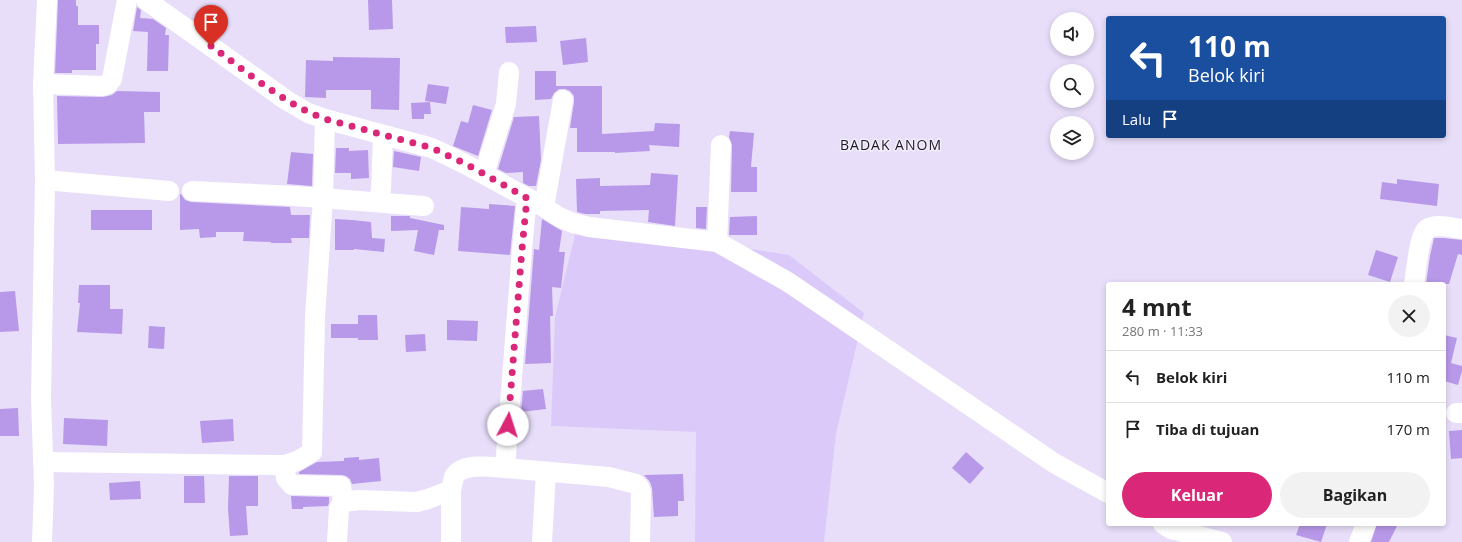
<!DOCTYPE html>
<html lang="id">
<head>
<meta charset="utf-8">
<style>
  body { margin:0; font-family:"Open Sans",sans-serif; background:#f2f2f2; color:#222; height:100vh; display:flex; flex-direction:column; font-size:15px; white-space:nowrap }
  * { box-sizing:border-box; margin:0 }
  p { font-size:13px; color:#767676 }
  .icon { flex:none; width:22px; height:22px; fill:none; stroke:currentColor; stroke-width:2; stroke-linecap:round; stroke-linejoin:round }
  .map { position:relative; flex:1; overflow:hidden }
  .sheet { position:absolute; left:1106px; top:282px; width:340px; height:244px; display:flex; flex-direction:column; background:#fff; border-radius:4px; box-shadow:0 2px 6px #0003 }
  .sheet>* { flex:none }
  .guide { position:absolute; left:1106px; top:16px; width:340px; height:122px; border-radius:4px; box-shadow:0 2px 6px #0003; background:#1a4fa0; color:#fff; overflow:hidden }
  .fabs { position:absolute; left:1050px; top:12px; display:grid; gap:8px }
  .fabs a { display:grid; place-items:center; width:44px; height:44px; border-radius:50%; background:#fff; box-shadow:0 2px 6px #0003; font-size:20px }
  .pin { position:absolute; display:grid; place-items:center; width:34px; height:34px; color:#fff; margin:-41px -17px; border-radius:50% 50% 50% 0; rotate:-45deg; box-shadow:0 0 4px #0007 }
  .pin .icon { rotate:45deg }
  .me { position:absolute; width:44px; margin:-22px; rotate:5deg; stroke-linejoin:round; filter:drop-shadow(0 0 3px #0008) }
  .turn { display:flex; align-items:center; gap:14px; height:84px; padding:0 16px; font-size:18px }
  .turn .icon { width:52px; height:52px; stroke-width:2.5 }
  .turn b { display:block; font-size:28px; line-height:34px }
  .then { display:flex; align-items:center; height:38px; padding:0 16px; background:#0003; gap:8px; font-size:15px }
  .round { display:grid; place-items:center; flex:none; width:42px; height:42px; border-radius:21px; background:#f2f2f2 }
  .head { display:flex; align-items:center; justify-content:space-between; height:68px; padding:0 16px }
  h1 { font-size:24px; font-weight:700; line-height:30px }
  .cta { display:flex; gap:8px; margin-top:auto; padding:8px 16px }
  .cta a { flex:1; height:46px; border-radius:24px; background:#db2777; color:#fff; font-size:16px; font-weight:700; line-height:46px; text-align:center }
  .cta a+a { background:#f2f2f2; color:#222 }
  ul { padding:0; list-style:none }
  li { display:flex; align-items:center; gap:12px; height:52px; padding:0 16px; border-top:1px solid #e0e0e0 }
  li div { flex:1 }
  li b { display:block; font-size:15px }
  li em { font-style:normal }
  .map>svg:first-child { display:block }
  .green { fill:#dbcaf9 }
  .building { fill:#b899e9 }
  .lines { fill:none; stroke-linecap:round; stroke-linejoin:round }
  .minor { stroke:#fff; stroke-width:20 }
  .route { stroke:#db2777; stroke-width:7; stroke-dasharray:0 12.6 }
  .labels { text-anchor:middle; dominant-baseline:central; stroke-width:3; stroke-linejoin:round; paint-order:stroke }
  .quarter-label { font-size:14px; letter-spacing:1px; fill:#1d1925; stroke:#f3eefc }
</style>
</head>
<body>
<div class="map">
<svg width="1462" height="542" viewBox="0 0 1462 542">
  <rect width="100%" height="100%" fill="#e8defa"/>
  <!-- green -->
  <path class="green" d="M 578,222 L 789,255 L 864,313 L 836,434 L 824,542 L 695,542 L 696,432 L 551,426 L 555,317 Z"/>
  <!-- building -->
  <g class="building">
    <path d="M 58,0 L 76,0 L 76,6 L 78,6 L 78,25 L 99,25 L 99,44 L 96,44 L 96,70 L 72,70 L 72,73 L 55,73 Z"/>
    <path d="M 368,0 L 392,0 L 393,29 L 369,30 Z"/>
    <path d="M 137,7 L 141,10 L 140,18 L 153,19 L 166,28 L 165,35 L 169,35 L 168,71 L 147,71 L 148,32 L 133,31 Z"/>
    <path d="M 536,26 L 537,42 L 506,43 L 505,27 Z"/>
    <path d="M 586,38 L 588,62 L 563,65 L 560,41 Z"/>
    <path d="M 333,57 L 400,58 L 399,110 L 371,109 L 371,90 L 326,90 L 326,98 L 305,97 L 306,60 L 333,61 Z"/>
    <path d="M 535,71 L 556,71 L 556,86 L 602,86 L 602,134 L 654,131 L 655,123 L 680,124 L 679,147 L 649,145 L 650,151 L 615,153 L 615,152 L 577,152 L 577,128 L 570,128 L 574,102 L 574,96 L 570,91 L 565,89 L 559,89 L 554,93 L 551,99 L 535,100 Z"/>
    <path d="M 428,84 L 449,87 L 446,104 L 425,101 Z"/>
    <path d="M 117,91 L 160,92 L 160,112 L 144,112 L 145,143 L 58,144 L 57,96 L 103,97 L 112,95 Z"/>
    <path d="M 430,102 L 431,114 L 424,114 L 424,119 L 412,119 L 411,103 Z"/>
    <path d="M 473,105 L 492,110 L 478,156 L 453,146 L 461,121 L 468,123 Z"/>
    <path d="M 539,116 L 541,160 L 536,186 L 529,186 L 523,183 L 523,172 L 506,173 L 498,169 L 514,117 Z"/>
    <path d="M 730,131 L 754,133 L 751,167 L 757,167 L 757,192 L 731,192 L 732,145 L 729,137 Z"/>
    <path d="M 336,148 L 349,148 L 349,151 L 368,150 L 369,178 L 351,179 L 351,173 L 335,173 Z"/>
    <path d="M 394,151 L 421,157 L 419,171 L 393,167 Z"/>
    <path d="M 291,152 L 313,154 L 312,186 L 287,184 Z"/>
    <path d="M 651,173 L 678,175 L 675,226 L 648,222 L 649,210 L 600,211 L 600,214 L 585,214 L 577,212 L 576,179 L 600,178 L 600,186 L 650,185 Z"/>
    <path d="M 1397,179 L 1439,184 L 1437,206 L 1380,199 L 1382,182 L 1397,184 Z"/>
    <path d="M 180,194 L 181,194 L 185,200 L 191,202 L 290,207 L 291,215 L 310,215 L 309,238 L 291,238 L 292,243 L 271,243 L 271,242 L 243,241 L 244,232 L 216,232 L 216,237 L 200,238 L 199,229 L 180,230 Z"/>
    <path d="M 489,204 L 515,206 L 510,255 L 458,251 L 461,207 L 489,209 Z"/>
    <path d="M 696,207 L 707,207 L 706,229 L 696,228 Z"/>
    <rect x="91" y="210" width="61" height="20"/>
    <path d="M 391,216 L 410,216 L 410,218 L 444,225 L 444,230 L 439,230 L 434,255 L 414,251 L 418,230 L 391,231 Z"/>
    <path d="M 757,216 L 757,235 L 729,235 L 730,217 Z"/>
    <path d="M 335,219 L 352,220 L 371,222 L 372,238 L 385,239 L 384,252 L 354,249 L 354,250 L 335,250 Z"/>
    <path d="M 542,219 L 562,231 L 559,252 L 565,252 L 561,288 L 552,287 L 553,316 L 550,316 L 551,363 L 525,364 L 534,249 L 539,250 Z"/>
    <path d="M 1434,238 L 1443,238 L 1462,240 L 1462,255 L 1458,254 L 1449,284 L 1426,284 L 1430,256 Z"/>
    <path d="M 1376,250 L 1398,257 L 1390,282 L 1368,275 Z"/>
    <path d="M 79,285 L 110,285 L 110,309 L 123,309 L 122,334 L 77,332 L 80,303 L 78,303 Z"/>
    <path d="M 15,291 L 19,331 L 0,332 L 0,292 Z"/>
    <path d="M 358,315 L 377,315 L 378,340 L 358,340 L 358,338 L 331,338 L 331,324 L 358,324 Z"/>
    <path d="M 447,320 L 478,321 L 477,341 L 447,340 Z"/>
    <path d="M 149,326 L 165,327 L 164,349 L 148,348 Z"/>
    <path d="M 425,334 L 426,351 L 406,352 L 405,335 Z"/>
    <path d="M 1444,335 L 1457,338 L 1451,363 L 1462,366 L 1462,371 L 1458,385 L 1444,381 Z"/>
    <path d="M 543,389 L 546,409 L 521,412 L 523,391 Z"/>
    <path d="M 18,408 L 19,436 L 0,436 L 0,409 Z"/>
    <path d="M 64,418 L 108,420 L 107,446 L 63,444 Z"/>
    <path d="M 233,419 L 234,441 L 202,443 L 200,421 Z"/>
    <path d="M 1462,430 L 1462,458 L 1451,459 L 1449,431 Z"/>
    <path d="M 966,452 L 984,468 L 970,484 L 952,468 Z"/>
    <path d="M 359,457 L 359,460 L 379,458 L 381,481 L 352,484 L 350,479 L 346,476 L 342,475 L 299,474 L 299,472 L 317,462 L 344,461 L 344,458 Z"/>
    <path d="M 683,474 L 684,501 L 678,501 L 678,516 L 654,517 L 652,488 L 650,482 L 644,475 Z"/>
    <path d="M 184,476 L 204,476 L 205,503 L 184,503 Z"/>
    <path d="M 229,476 L 258,476 L 258,506 L 246,506 L 248,535 L 230,536 L 228,509 Z"/>
    <path d="M 140,481 L 141,499 L 110,500 L 109,483 Z"/>
    <path d="M 291,496 L 329,497 L 329,503 L 328,506 L 303,507 L 303,509 L 292,509 Z"/>
    <path d="M 1300,524 L 1327,524 L 1321,542 L 1296,535 Z"/>
    <path d="M 1377,524 L 1398,524 L 1389,542 L 1371,542 Z"/>
  </g>
  <g class="lines">
    <!-- minor -->
    <g class="minor">
      <path d="M 146,0 L 286,100 L 308,113 L 325,119 L 432,148 L 465,164 L 544,207 L 559,217 L 573,223 L 589,227 L 717,242 L 788,282 L 1054,463 L 1108,493"/>
      <path d="M 43,84 L 103,86 L 108,84 L 112,79 L 127,0"/>
      <path d="M 484,174 L 506,104 L 509,72"/>
      <path d="M 45,180 L 169,191"/>
      <path d="M 192,191 L 295,196 L 424,206"/>
      <path d="M 527,198 L 522,249 L 505,468 L 609,477 L 636,484 L 639,487 L 641,492 L 640,542"/>
      <path d="M 379,202 L 381,189 L 383,136"/>
      <path d="M 544,207 L 563,100"/>
      <path d="M 717,242 L 721,145"/>
      <path d="M 1414,284 C 1416,273 1419,234 1427,229 C 1436,223 1452,228 1462,229"/>
      <path d="M 1456,413 L 1462,413"/>
      <path d="M 43,462 L 284,465 L 286,478 L 292,485 L 341,486 L 343,502"/>
      <path d="M 284,465 L 297,461 L 312,452 L 315,317 L 323,198 L 325,119"/>
      <path d="M 1163,524 L 1171,529 L 1222,542"/>
      <path d="M 42,542 L 44,486 L 41,398 L 45,180 L 43,84 L 47,0"/>
      <path d="M 337,542 L 339,508 L 343,502 L 358,500 L 417,502 L 428,499 L 451,490 C 452,486 453,481 454,477 C 462,462 491,467 505,468"/>
      <path d="M 451,542 L 451,490"/>
      <path d="M 542,542 L 546,472"/>
      <path d="M 1359,542 L 1366,524"/>
    </g>
  </g>
  <g class="lines">
    <!-- route -->
    <path class="route" d="M 211,46 C 247,72 283,103 325,119 L 432,148 L 466,164 L 527,198 L 522,249 L 508,425"/>
  </g>
  <g class="labels">
    <!-- quarter labels -->
    <g class="quarter-label">
      <text x="891" y="144">BADAK ANOM</text>
    </g>
  </g>
</svg>
<div class="fabs">
<a><svg class="icon" aria-label="sound" viewBox="0 0 24 24"><path d="M4 9h4l5-4v14l-5-4H4zM17 9q2 3 0 6"/></svg></a>
<a><svg class="icon" aria-label="search" viewBox="0 0 24 24"><circle cx="10" cy="10" r="6"/><path d="M15 15l6 6"/></svg></a>
<a><svg class="icon" aria-label="layers" viewBox="0 0 24 24"><path d="M12 4l9 5-9 5-9-5zM3 14l9 5 9-5"/></svg></a>
</div>
<div class="pin" style="left:211px;top:46px;background:#d93025"><svg class="icon" aria-label="arrive" viewBox="0 0 24 24"><path d="M6 21V4h12l-3 4 3 4H6"/></svg></div>
<svg class="me" style="left:508px;top:425px" viewBox="-20 -20 40 40"><circle r="19" fill="#fff"/><path d="M0-13L10 11 0 6-10 11z" fill="#db2777"/></svg>
<div class="guide">
<div class="turn"><svg class="icon" aria-label="left" viewBox="0 0 24 24"><path d="M17 20v-9H6M10 6l-5 5 5 5"/></svg><div><b>110 m</b>Belok kiri</div></div>
<div class="then">Lalu<svg class="icon" aria-label="arrive" viewBox="0 0 24 24"><path d="M6 21V4h12l-3 4 3 4H6"/></svg></div>
</div>
<section class="sheet">
<div class="head"><div><h1>4 mnt</h1><p>280 m · 11:33</p></div><a class="round"><svg class="icon" aria-label="close" viewBox="0 0 24 24"><path d="M6 6l12 12M18 6L6 18"/></svg></a></div>
<ul>
<li><svg class="icon" aria-label="left" viewBox="0 0 24 24"><path d="M17 20v-9H6M10 6l-5 5 5 5"/></svg><div><b>Belok kiri</b></div><em>110 m</em></li>
<li><svg class="icon" aria-label="arrive" viewBox="0 0 24 24"><path d="M6 21V4h12l-3 4 3 4H6"/></svg><div><b>Tiba di tujuan</b></div><em>170 m</em></li>
</ul>
<div class="cta"><a>Keluar</a><a>Bagikan</a></div>
</section>
</div>
</body>
</html>
